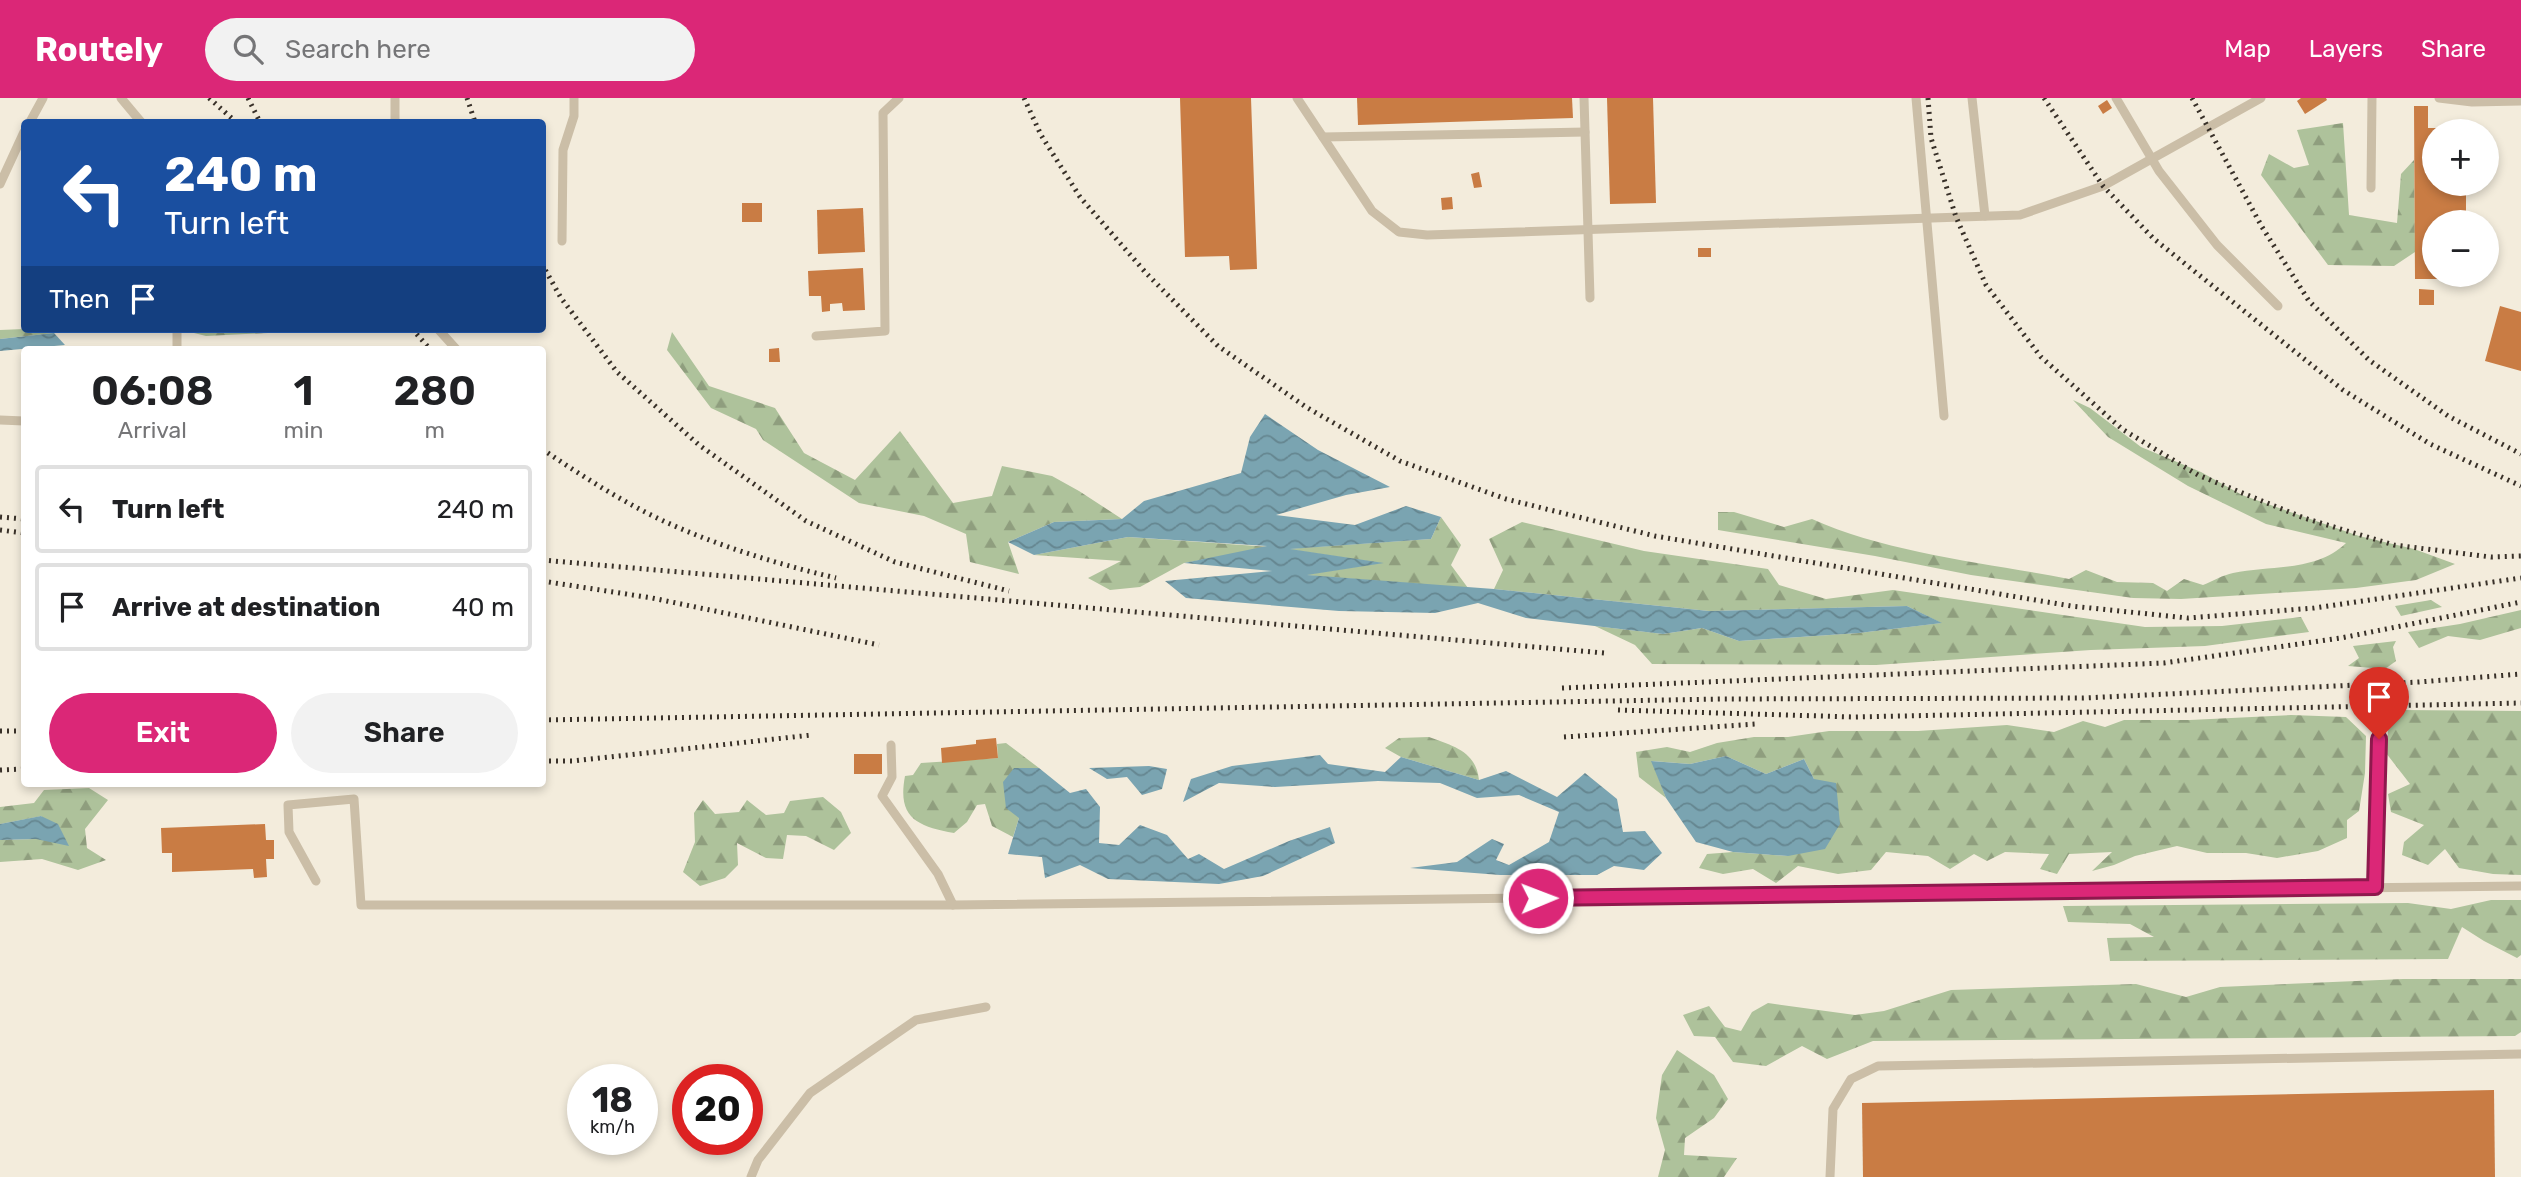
<!DOCTYPE html>
<html lang="en">
<head>
<meta charset="utf-8">
<style>
  body { margin:0; font-family:Rubik,sans-serif; background:#f2f2f2; color:#202124; height:100vh; display:flex; flex-direction:column; font-size:26px; white-space:nowrap }
  * { box-sizing:border-box; margin:0 }
  p { font-size:23px; color:#757577 }
  .icon { flex:none; width:38px; height:38px; fill:none; stroke:currentColor; stroke-width:2; stroke-linecap:round; stroke-linejoin:round }
  .map { position:relative; flex:1; overflow:hidden }
  .details { position:absolute; left:21px; top:248px; width:525px; height:441px; display:flex; flex-direction:column; background:#fff; border-radius:7px; box-shadow:0 4px 10px #0003 }
  .details>* { flex:none }
  .banner { position:absolute; left:21px; top:21px; width:525px; height:214px; border-radius:7px; box-shadow:0 4px 10px #0003; background:#1a4fa0; color:#fff; overflow:hidden }
  .tools { position:absolute; left:2422px; top:21px; display:grid; gap:14px }
  .tools a { display:grid; place-items:center; width:77px; height:77px; border-radius:50%; background:#fff; box-shadow:0 4px 10px #0003; font-size:35px }
  .speed { position:absolute; left:567px; top:966px; display:flex; gap:14px; font-size:35px; font-weight:700; text-align:center }
  .speed>* { display:grid; place-content:center; width:91px; height:91px; border-radius:50%; background:#fff; box-shadow:0 4px 10px #0003; line-height:1 }
  .speed small { font-size:18px; font-weight:400 }
  .speed .limit { border:10px solid #d22; background:#fff; color:#111 }
  .pin { position:absolute; display:grid; place-items:center; width:60px; height:60px; color:#fff; margin:-72px -30px; border-radius:50% 50% 50% 0; rotate:-45deg; box-shadow:0 0 7px #0007 }
  .pin .icon { rotate:45deg }
  .me { position:absolute; width:77px; margin:-38px; rotate:89deg; stroke-linejoin:round; filter:drop-shadow(0 0 5px #0008) }
  .turn { display:flex; align-items:center; gap:24px; height:147px; padding:0 28px; font-size:32px }
  .turn .icon { width:91px; height:91px; stroke-width:2.5 }
  .turn b { display:block; font-size:49px; line-height:60px }
  .then { display:flex; align-items:center; height:66px; padding:0 28px; background:#0003; gap:14px; font-size:26px }
  .eta { display:flex; justify-content:space-evenly; align-items:center; height:119px; text-align:center }
  .eta b { font-size:42px; font-weight:600; line-height:49px }
  .button { display:flex; gap:14px; margin-top:auto; padding:14px 28px }
  .button a { flex:1; height:80px; border-radius:42px; background:#db2777; color:#fff; font-size:28px; font-weight:600; line-height:80px; text-align:center }
  .button a+a { background:#f2f2f2; color:#202124 }
  ul { padding:0; list-style:none }
  li { display:flex; align-items:center; gap:21px; height:88px; margin:0 14px 10px; padding:0 14px; border:4px solid #e0e0e0; border-radius:7px }
  li div { flex:1 }
  li b { display:block; font-size:26px }
  li em { font-style:normal }
  header { display:flex; align-items:center; gap:42px; box-sizing:border-box; height:98px; padding:0 35px; background:#db2777; color:#fff }
  header strong { font-size:33px }
  nav { display:flex; gap:38px; margin-inline-start:auto; font-size:24px }
  .search { width:490px; height:63px; background:#f2f2f2; display:flex; align-items:center; gap:18px; box-sizing:border-box; padding:0 24px; border-radius:38px; color:#757577; font-size:26px }
  .map>svg:first-child { display:block }
  .forest { fill:url(#forest-firs) }
  .water { fill:url(#water-waves) }
  .building { fill:#c97c44 }
  .lines { fill:none; stroke-linecap:round; stroke-linejoin:round }
  .lane { stroke:#cbbea7; stroke-width:9 }
  .rail { stroke:#383028; stroke-width:5; stroke-dasharray:2 5; stroke-linecap:butt }
  .route-casing { stroke:#8e194d; stroke-width:18 }
  .route { stroke:#db2777; stroke-width:12 }
</style>
</head>
<body>
<header>
<strong>Routely</strong>
<div class="search"><svg class="icon" aria-label="search" viewBox="0 0 24 24"><circle cx="10" cy="10" r="6"/><path d="M15 15l6 6"/></svg>Search here</div>
<nav><a>Map</a><a>Layers</a><a>Share</a></nav>
</header>
<div class="map">
<svg width="2521" height="1079" viewBox="0 0 2521 1079">
  <defs>
    <pattern id="forest-firs" width="22" height="20" patternUnits="userSpaceOnUse" patternTransform="scale(1.75)"><rect width="22" height="20" fill="#aec29b"/><path d="M5 1l3.5 6h-7zM16 11l3.5 6h-7z" fill="#8f9e7e"/></pattern>
    <pattern id="water-waves" width="16" height="10" patternUnits="userSpaceOnUse" patternTransform="scale(1.75)"><rect width="16" height="10" fill="#7aa4b1"/><path d="M0 5q4-4 8 0t8 0" fill="none" stroke="#658690"/></pattern>
  </defs>
  <rect width="100%" height="100%" fill="#f3ecdc"/>
  <!-- forest -->
  <g class="forest">
    <path d="M 2343,25 L 2349,117 L 2397,125 L 2401,76 L 2414,62 L 2415,154 L 2394,168 L 2328,167 L 2261,77 L 2269,56 L 2294,70 L 2309,67 L 2297,32 Z"/>
    <path d="M 24,231 L 65,231 L 54,235 L 0,241 L 0,232 Z"/>
    <path d="M 189,231 L 289,231 L 287,234 L 206,238 L 190,234 Z"/>
    <path d="M 672,234 L 709,288 L 775,310 L 804,355 L 855,382 L 900,333 L 953,405 L 992,398 L 1002,368 L 1052,378 L 1079,393 L 1122,421 L 1054,424 L 1008,444 L 1019,476 L 970,464 L 966,436 L 924,418 L 859,405 L 763,342 L 756,331 L 711,310 L 667,252 Z"/>
    <path d="M 2073,302 L 2090,310 L 2141,349 L 2201,374 L 2242,397 L 2359,438 L 2414,451 L 2455,466 L 2416,482 L 2356,490 L 2181,501 L 2133,500 L 1971,477 L 1875,458 L 1718,432 L 1718,414 L 1734,414 L 1784,429 L 1812,421 C 1887,455 1987,465 2069,481 L 2086,472 L 2117,484 L 2153,485 L 2167,493 L 2184,481 L 2203,487 C 2213,483 2223,477 2233,475 C 2272,467 2316,474 2346,445 L 2266,426 L 2188,388 L 2108,339 Z"/>
    <path d="M 1441,419 L 1461,447 L 1451,467 L 1468,490 L 1303,477 L 1380,465 L 1286,451 L 1431,441 Z"/>
    <path d="M 1522,424 L 1644,453 L 1768,471 L 1779,487 L 1826,501 L 1893,492 L 2145,529 L 2222,528 L 2301,519 L 2309,534 L 2205,548 L 2091,552 L 1876,567 L 1652,566 L 1635,547 L 1595,528 L 1663,536 L 1702,530 L 1739,543 L 1859,535 L 1941,525 L 1907,508 L 1709,513 L 1494,491 L 1503,472 L 1489,441 Z"/>
    <path d="M 1128,439 L 1271,449 L 1184,465 L 1140,489 L 1110,492 L 1088,480 L 1121,463 L 1034,457 Z"/>
    <path d="M 2431,502 L 2442,509 L 2401,518 L 2395,508 Z"/>
    <path d="M 2521,512 L 2521,530 L 2480,542 L 2448,538 L 2419,550 L 2408,534 L 2460,526 Z"/>
    <path d="M 2396,543 L 2393,549 L 2396,563 L 2385,571 L 2348,568 L 2359,560 L 2353,548 Z"/>
    <path d="M 2401,612 L 2521,613 L 2521,777 L 2493,776 L 2459,770 L 2445,751 L 2428,767 L 2402,757 L 2404,744 L 2424,727 L 2391,714 L 2388,696 L 2410,686 L 2386,655 L 2389,624 Z"/>
    <path d="M 2291,617 L 2346,619 L 2366,638 L 2365,675 L 2359,713 L 2347,722 L 2347,740 L 2318,753 L 2277,760 L 2246,755 L 2207,755 L 2177,748 L 2135,758 L 2114,767 L 2092,773 L 2112,754 L 2069,756 L 2057,776 L 2040,771 L 2049,756 L 2005,754 L 1987,763 L 1974,756 L 1950,771 L 1928,758 L 1886,754 L 1871,772 L 1838,776 L 1798,768 L 1776,785 L 1753,771 L 1723,776 L 1699,770 L 1707,756 L 1733,754 L 1788,758 L 1814,681 L 1804,661 L 1766,676 L 1726,658 L 1690,666 L 1652,663 L 1666,700 L 1639,679 L 1636,654 L 1667,649 L 1690,654 L 1717,645 L 1754,639 L 1788,639 L 1829,633 L 1918,633 L 2007,627 L 2054,634 L 2083,623 L 2105,629 L 2124,622 L 2190,622 Z"/>
    <path d="M 1429,639 C 1453,648 1476,653 1479,682 L 1401,659 L 1385,650 L 1399,640 Z"/>
    <path d="M 1006,645 L 1039,670 L 1014,671 L 1019,720 L 1013,739 L 992,728 L 985,706 L 977,707 L 967,724 L 954,735 C 917,728 897,720 905,678 L 913,677 L 921,665 L 998,660 L 997,646 Z"/>
    <path d="M 89,690 L 108,702 L 85,731 L 87,750 L 106,762 L 78,772 L 42,761 L 0,764 L 0,742 L 36,741 L 42,718 L 0,726 L 0,709 L 34,705 L 44,692 Z"/>
    <path d="M 823,699 L 841,714 L 851,735 L 834,752 L 806,738 L 787,737 L 783,761 L 766,760 L 737,745 L 738,767 L 725,780 L 700,788 L 683,774 L 695,744 L 694,715 L 703,702 L 715,716 L 739,714 L 747,702 L 766,717 L 784,715 L 790,703 Z"/>
    <path d="M 2491,802 L 2521,802 L 2521,857 L 2517,860 L 2484,843 L 2462,829 L 2448,861 L 2110,863 L 2107,840 L 2154,839 L 2130,826 L 2068,824 L 2063,808 L 2408,805 L 2451,811 Z"/>
    <path d="M 2403,881 L 2521,881 L 2521,934 L 2515,938 L 1873,943 L 1827,961 L 1802,948 L 1766,968 L 1733,964 L 1715,939 L 1694,938 L 1683,917 L 1709,908 L 1725,929 L 1741,933 L 1752,914 L 1768,905 L 1855,917 L 1884,913 L 1951,892 L 2136,886 L 2186,899 L 2220,889 Z"/>
    <path d="M 1677,952 L 1714,977 L 1728,1001 L 1714,1020 L 1685,1040 L 1684,1057 L 1737,1060 L 1724,1079 L 1658,1079 L 1665,1052 L 1656,1020 L 1662,977 Z"/>
  </g>
  <!-- water -->
  <g class="water">
    <path d="M 54,235 L 65,247 L 0,253 L 0,241 Z"/>
    <path d="M 1265,316 L 1318,352 L 1390,389 L 1346,397 L 1276,417 L 1355,427 L 1406,408 L 1441,419 L 1431,441 L 1290,451 L 1384,465 L 1307,477 L 1494,491 L 1709,513 L 1907,508 L 1942,525 L 1859,535 L 1739,543 L 1702,530 L 1663,536 L 1526,520 L 1478,505 L 1435,515 L 1339,513 L 1186,500 L 1165,483 L 1272,473 L 1184,465 L 1267,448 L 1128,439 L 1034,457 L 1008,444 L 1054,424 L 1122,421 L 1144,403 L 1241,375 L 1250,339 Z"/>
    <path d="M 1320,657 L 1328,666 L 1385,674 L 1401,659 L 1479,682 L 1506,673 L 1557,699 L 1585,675 L 1617,701 L 1623,734 L 1645,733 L 1662,755 L 1644,772 L 1614,768 L 1597,777 L 1500,777 L 1410,770 L 1457,764 L 1492,741 L 1504,746 L 1496,762 L 1509,767 L 1549,744 L 1559,714 L 1519,697 L 1477,700 L 1440,685 L 1378,683 L 1275,689 L 1219,685 L 1183,704 L 1191,681 L 1232,668 Z"/>
    <path d="M 1726,658 L 1766,676 L 1804,661 L 1814,681 L 1836,685 L 1840,726 L 1825,751 L 1788,758 L 1733,754 L 1696,744 L 1666,700 L 1651,663 L 1690,666 Z"/>
    <path d="M 1149,668 L 1167,671 L 1162,691 L 1142,697 L 1127,679 L 1107,681 L 1089,670 Z"/>
    <path d="M 1014,670 L 1039,670 L 1070,695 L 1086,691 L 1100,709 L 1099,745 L 1119,747 L 1140,727 L 1167,737 L 1188,761 L 1199,756 L 1224,771 L 1289,743 L 1330,729 L 1335,745 L 1263,778 L 1219,786 L 1108,781 L 1080,767 L 1045,780 L 1042,759 L 1008,756 L 1019,720 L 1006,710 L 1003,684 Z"/>
    <path d="M 41,718 L 58,726 L 69,748 L 36,741 L 0,742 L 0,726 Z"/>
  </g>
  <!-- building -->
  <g class="building">
    <path d="M 1180,0 L 1251,0 L 1257,171 L 1230,172 L 1229,158 L 1185,159 Z"/>
    <path d="M 1357,0 L 1572,0 L 1573,20 L 1358,27 Z"/>
    <path d="M 1607,0 L 1653,0 L 1656,105 L 1610,106 Z"/>
    <path d="M 2301,0 L 2326,0 L 2327,2 L 2305,16 L 2297,3 Z"/>
    <path d="M 2107,2 L 2112,10 L 2103,16 L 2098,8 Z"/>
    <path d="M 2414,8 L 2428,8 L 2428,30 L 2465,30 L 2466,33 L 2434,33 L 2434,86 L 2466,86 L 2466,124 L 2434,124 L 2434,177 L 2453,177 L 2454,181 L 2415,181 Z"/>
    <path d="M 1479,74 L 1482,89 L 1474,90 L 1471,76 Z"/>
    <path d="M 1452,99 L 1453,111 L 1442,112 L 1441,100 Z"/>
    <rect x="742" y="105" width="20" height="19"/>
    <path d="M 863,110 L 865,154 L 818,156 L 817,112 Z"/>
    <rect x="1698" y="150" width="13" height="9"/>
    <path d="M 863,170 L 865,212 L 843,213 L 842,205 L 830,206 L 830,213 L 822,214 L 821,198 L 809,198 L 808,173 Z"/>
    <path d="M 2419,191 L 2434,192 L 2434,207 L 2419,207 Z"/>
    <path d="M 2500,208 L 2521,214 L 2521,273 L 2485,263 Z"/>
    <path d="M 779,250 L 780,264 L 769,264 L 769,251 Z"/>
    <path d="M 996,640 L 998,660 L 942,665 L 941,650 L 976,646 L 976,642 Z"/>
    <rect x="854" y="656" width="28" height="20"/>
    <path d="M 265,726 L 266,742 L 274,742 L 274,761 L 266,761 L 267,779 L 254,780 L 253,771 L 172,774 L 172,755 L 162,755 L 161,730 Z"/>
    <path d="M 2494,992 L 2495,1079 L 1863,1079 L 1862,1005 Z"/>
  </g>
  <g class="lines">
    <!-- lane -->
    <g class="lane">
      <path d="M 121,0 L 141,24"/>
      <path d="M 1297,0 L 1372,113 L 1399,134 L 1427,137 L 2020,117 L 2103,88 L 2261,0"/>
      <path d="M 1584,0 L 1590,200"/>
      <path d="M 1916,0 L 1944,318"/>
      <path d="M 1972,0 L 1985,118"/>
      <path d="M 2116,0 L 2159,73 L 2217,147 L 2278,208"/>
      <path d="M 2439,0 L 2472,4 L 2521,3"/>
      <path d="M 30,24 L 43,0"/>
      <path d="M 395,24 L 395,0"/>
      <path d="M 1323,39 L 1585,34"/>
      <path d="M 0,86 L 24,34"/>
      <path d="M 2371,90 L 2372,0"/>
      <path d="M 562,143 L 563,52 L 574,18 L 574,0"/>
      <path d="M 177,231 L 177,252"/>
      <path d="M 438,231 L 457,252"/>
      <path d="M 816,238 L 885,233 L 883,15 L 899,0"/>
      <path d="M 0,322 L 24,323"/>
      <path d="M 891,647 L 892,679 L 882,698 L 938,776 L 953,807"/>
      <path d="M 316,783 L 289,734 L 288,707 L 354,701 L 361,807 L 953,807 L 2521,788"/>
      <path d="M 2375,789 L 2379,641"/>
      <path d="M 751,1079 L 758,1062 L 810,995 L 916,922 L 986,909"/>
      <path d="M 1830,1079 L 1833,1011 L 1851,981 L 1878,968 L 2521,956"/>
    </g>
    <!-- rail -->
    <g class="rail">
      <path d="M 209,0 L 236,24"/>
      <path d="M 248,0 L 260,24"/>
      <path d="M 467,0 L 475,24"/>
      <path d="M 1024,0 L 1041,37 L 1080,99 L 1146,175 L 1218,248 L 1306,309 L 1400,363 L 1506,401 L 1655,438 L 2071,508 L 2188,520 L 2314,510 L 2521,480"/>
      <path d="M 1928,0 L 1931,40 L 1956,119 L 1986,187 L 2041,259 L 2122,331 L 2198,377 L 2304,420 L 2394,447 L 2491,459 L 2521,458"/>
      <path d="M 2044,0 L 2103,88 L 2154,141 L 2343,292 L 2430,346 L 2521,388"/>
      <path d="M 2192,0 L 2262,129 L 2309,203 L 2369,262 L 2448,318 L 2521,356"/>
      <path d="M 542,166 L 561,200 L 617,274 L 699,347 L 806,423 L 895,464 L 1009,493"/>
      <path d="M 412,231 L 431,252"/>
      <path d="M 542,351 C 585,380 630,409 677,429 C 728,451 782,467 836,480"/>
      <path d="M 0,419 L 24,421"/>
      <path d="M 0,432 L 24,435"/>
      <path d="M 542,462 L 1604,555"/>
      <path d="M 542,483 L 652,500 L 879,547"/>
      <path d="M 1562,590 L 2164,565 L 2341,540 L 2521,504"/>
      <path d="M 1618,612 L 1854,619 L 2521,605"/>
      <path d="M 542,622 L 1721,601 L 2083,600 L 2419,584 L 2521,576"/>
      <path d="M 0,633 L 24,633"/>
      <path d="M 1564,639 L 1756,626"/>
      <path d="M 542,663 L 572,663 L 812,637"/>
      <path d="M 0,672 L 24,671"/>
    </g>
  </g>
  <g class="lines">
    <defs>
      <path id="route" d="M 1538,800 L 2375,789 L 2379,641"/>
    </defs>
    <!-- route casing -->
    <use href="#route" class="route-casing"/>
    <!-- route -->
    <use href="#route" class="route"/>
  </g>
</svg>
<div class="tools">
<a>+</a>
<a>−</a>
</div>
<div class="speed"><div>18<small>km/h</small></div><div class="limit">20</div></div>
<div class="pin" style="left:2379px;top:641px;background:#d93025"><svg class="icon" aria-label="arrive" viewBox="0 0 24 24"><path d="M6 21V4h12l-3 4 3 4H6"/></svg></div>
<svg class="me" style="left:1538px;top:800px" viewBox="-20 -20 40 40"><circle r="17" fill="#db2777" stroke="#fff" stroke-width="3"/><path d="M0-11L8 9 0 5-8 9z" fill="#fff"/></svg>
<div class="banner">
<div class="turn"><svg class="icon" aria-label="left" viewBox="0 0 24 24"><path d="M17 20v-9H6M10 6l-5 5 5 5"/></svg><div><b>240 m</b>Turn left</div></div>
<div class="then">Then<svg class="icon" aria-label="arrive" viewBox="0 0 24 24"><path d="M6 21V4h12l-3 4 3 4H6"/></svg></div>
</div>
<section class="details">
<div class="eta">
<div><b>06:08</b><p>Arrival</p></div>
<div><b>1</b><p>min</p></div>
<div><b>280</b><p>m</p></div>
</div>
<ul>
<li><svg class="icon" aria-label="left" viewBox="0 0 24 24"><path d="M17 20v-9H6M10 6l-5 5 5 5"/></svg><div><b>Turn left</b></div><em>240 m</em></li>
<li><svg class="icon" aria-label="arrive" viewBox="0 0 24 24"><path d="M6 21V4h12l-3 4 3 4H6"/></svg><div><b>Arrive at destination</b></div><em>40 m</em></li>
</ul>
<div class="button"><a>Exit</a><a>Share</a></div>
</section>
</div>
</body>
</html>
